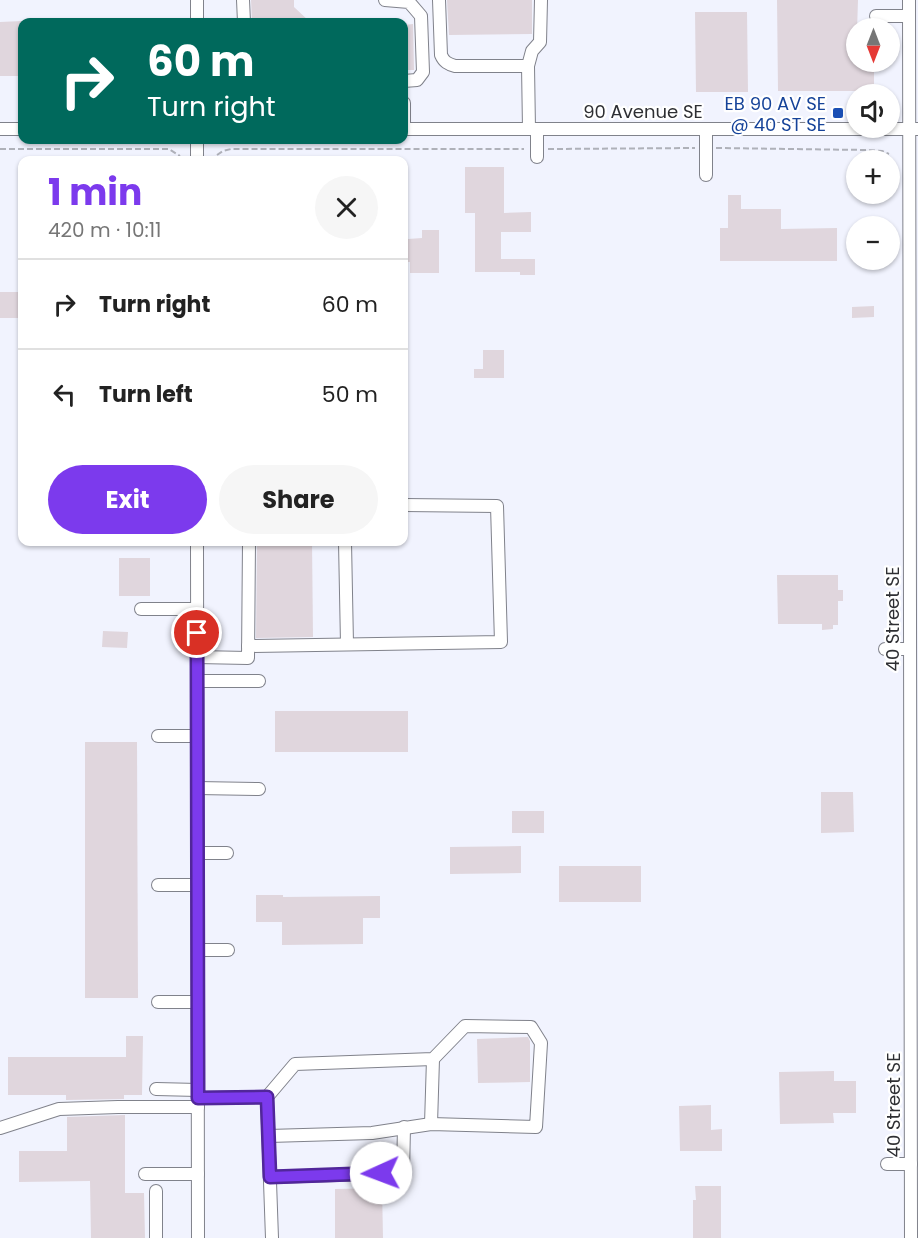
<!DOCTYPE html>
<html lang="en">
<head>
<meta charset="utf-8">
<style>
  body { margin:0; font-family:Poppins,sans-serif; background:#f6f6f6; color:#222; height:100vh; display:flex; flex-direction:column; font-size:22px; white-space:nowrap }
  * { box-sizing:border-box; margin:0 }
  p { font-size:20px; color:#767676 }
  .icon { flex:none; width:33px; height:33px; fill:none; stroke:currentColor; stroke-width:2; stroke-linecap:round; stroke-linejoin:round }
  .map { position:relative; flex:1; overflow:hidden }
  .sheet { position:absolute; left:18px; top:156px; width:390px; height:390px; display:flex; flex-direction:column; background:#fff; border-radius:12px; box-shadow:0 2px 4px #0004 }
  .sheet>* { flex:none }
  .guide { position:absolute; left:18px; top:18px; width:390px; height:126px; border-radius:12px; box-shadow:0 2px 4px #0004; background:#00695c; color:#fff; overflow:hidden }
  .needle { width:39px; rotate:180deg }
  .fabs { position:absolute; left:846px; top:18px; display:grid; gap:12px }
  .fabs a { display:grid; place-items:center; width:54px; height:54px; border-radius:50%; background:#fff; box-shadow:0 2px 4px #0004; font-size:30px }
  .pin { position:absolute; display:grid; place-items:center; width:51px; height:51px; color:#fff; margin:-26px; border:3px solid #fff; border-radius:50%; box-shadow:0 2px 6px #0007 }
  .me { position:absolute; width:66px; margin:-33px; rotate:268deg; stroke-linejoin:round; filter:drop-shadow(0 0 4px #0008) }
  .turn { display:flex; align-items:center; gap:21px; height:126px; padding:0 30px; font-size:27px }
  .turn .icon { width:78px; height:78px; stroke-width:2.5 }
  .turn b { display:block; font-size:42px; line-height:51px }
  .round { display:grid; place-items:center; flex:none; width:63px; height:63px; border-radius:32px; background:#f6f6f6 }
  .headline { display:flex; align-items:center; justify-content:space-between; height:102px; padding:0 30px }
  h1 { font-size:36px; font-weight:700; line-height:45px; color:#7c3aed }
  .cta { display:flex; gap:12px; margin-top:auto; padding:12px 30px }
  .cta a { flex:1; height:69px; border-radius:36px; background:#7c3aed; color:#fff; font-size:24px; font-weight:700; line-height:69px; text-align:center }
  .cta a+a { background:#f6f6f6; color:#222 }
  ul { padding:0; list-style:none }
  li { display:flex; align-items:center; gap:18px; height:90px; padding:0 30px; border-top:2px solid #e0e0e0 }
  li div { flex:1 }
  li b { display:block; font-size:22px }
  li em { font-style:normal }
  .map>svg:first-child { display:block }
  .building { fill:#e0d6dd }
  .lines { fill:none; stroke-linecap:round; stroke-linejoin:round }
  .minor-casing { stroke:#80828b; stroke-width:14 }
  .path { stroke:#afb1b9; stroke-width:2; stroke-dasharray:6 3; stroke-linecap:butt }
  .minor { stroke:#fff; stroke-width:12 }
  .route-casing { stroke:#51269a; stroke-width:15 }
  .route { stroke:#7c3aed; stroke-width:10 }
  .transit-dot { fill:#1a4fb4; stroke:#fff; stroke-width:2 }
  .labels { text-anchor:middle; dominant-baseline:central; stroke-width:4.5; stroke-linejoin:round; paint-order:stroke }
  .transit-label { font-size:18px; fill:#164399; stroke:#fff; text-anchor:end }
  .street-label { font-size:18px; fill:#2e2f33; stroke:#fff }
</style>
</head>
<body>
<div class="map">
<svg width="918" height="1238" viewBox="0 0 918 1238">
  <rect width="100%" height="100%" fill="#f1f3fe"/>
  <!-- building -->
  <g class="building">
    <path d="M 251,0 L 294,0 L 294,7 L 310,22 L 252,22 Z"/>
    <path d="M 447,0 L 532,0 L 532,34 L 449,35 Z"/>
    <path d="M 777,0 L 858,0 L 856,62 L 874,62 L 874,91 L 778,91 Z"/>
    <path d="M 695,12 L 747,12 L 748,92 L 696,92 Z"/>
    <path d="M 22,21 L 22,76 L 0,76 L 0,22 Z"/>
    <path d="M 413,24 L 414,70 L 404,70 L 404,25 Z"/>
    <path d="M 465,167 L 504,167 L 504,213 L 531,212 L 531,232 L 501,232 L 501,259 L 535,259 L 535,275 L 520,275 L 520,272 L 475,272 L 475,213 L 465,213 Z"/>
    <path d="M 728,195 L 741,195 L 741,209 L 781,209 L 781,229 L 837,228 L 837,261 L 720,261 L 720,228 L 728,228 Z"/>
    <path d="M 422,230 L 439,230 L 439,273 L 410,273 L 410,262 L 404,262 L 404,250 L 408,250 L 408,239 L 422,238 Z"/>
    <rect x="0" y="292" width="18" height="26"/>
    <path d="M 874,306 L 874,317 L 852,318 L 852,307 Z"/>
    <path d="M 483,350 L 504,350 L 504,378 L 474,378 L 474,369 L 483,369 Z"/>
    <path d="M 257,542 L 312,542 L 313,637 L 256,638 Z"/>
    <rect x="119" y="558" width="31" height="38"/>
    <path d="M 777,575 L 838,575 L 838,590 L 843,590 L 843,601 L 838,601 L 838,625 L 833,625 L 833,629 L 822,630 L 822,624 L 778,624 Z"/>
    <path d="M 103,631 L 128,632 L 127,648 L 102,647 Z"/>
    <rect x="275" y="711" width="133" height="41"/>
    <path d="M 85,742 L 137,742 L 138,998 L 85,998 Z"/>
    <path d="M 821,792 L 853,792 L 854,832 L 821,833 Z"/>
    <rect x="512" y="811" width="32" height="22"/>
    <path d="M 521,846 L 521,873 L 450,874 L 450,847 Z"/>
    <rect x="559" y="866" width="82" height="36"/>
    <path d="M 256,895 L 283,895 L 283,897 L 380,896 L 380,918 L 363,918 L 363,944 L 282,945 L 282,922 L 256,922 Z"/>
    <path d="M 126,1036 L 143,1036 L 142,1095 L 124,1095 L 124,1099 L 66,1100 L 66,1095 L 8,1095 L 8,1057 L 126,1057 Z"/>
    <path d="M 528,1037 L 530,1041 L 530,1082 L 478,1083 L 477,1039 Z"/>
    <path d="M 834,1071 L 834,1081 L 856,1081 L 856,1113 L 833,1113 L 834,1123 L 780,1124 L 779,1072 Z"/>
    <path d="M 711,1105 L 711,1130 L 722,1129 L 722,1151 L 680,1151 L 679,1106 Z"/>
    <path d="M 125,1115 L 125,1193 L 144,1193 L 145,1238 L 91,1238 L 90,1181 L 19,1182 L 19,1151 L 67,1151 L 67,1117 Z"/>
    <path d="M 695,1186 L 721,1186 L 721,1238 L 693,1238 L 693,1200 L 696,1200 Z"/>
    <path d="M 382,1188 L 383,1238 L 335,1238 L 335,1189 Z"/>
  </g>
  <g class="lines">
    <defs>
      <g id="minor">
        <path d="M 243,0 L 244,22"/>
        <path d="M 385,0 L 409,2 L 421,16 L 423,72 L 417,80 L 404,81"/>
        <path d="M 439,0 L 441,55 C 444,62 448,64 455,66 L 528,66"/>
        <path d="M 909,0 L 911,1238"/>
        <path d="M 876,16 L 909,16"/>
        <path d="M 197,22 L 197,0"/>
        <path d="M 404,103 L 404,125"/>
        <path d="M 0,129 L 22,129"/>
        <path d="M 404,129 L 918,129"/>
        <path d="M 529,129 L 528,66 L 532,51 L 540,42 L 541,0"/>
        <path d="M 537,129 L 537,157"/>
        <path d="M 197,140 L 197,160"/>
        <path d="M 706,175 L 706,129"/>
        <path d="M 197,542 L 198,1238"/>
        <path d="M 345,542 L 347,644"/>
        <path d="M 141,609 L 197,609"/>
        <path d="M 248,646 L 501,642 L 497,506 L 404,505"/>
        <path d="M 885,649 L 910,649"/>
        <path d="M 197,657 L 248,658 L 249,542"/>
        <path d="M 197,681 L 259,681"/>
        <path d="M 158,736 L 197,736"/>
        <path d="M 197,788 L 259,789"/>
        <path d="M 198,853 L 227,853"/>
        <path d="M 158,885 L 198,885"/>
        <path d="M 198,950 L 228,950"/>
        <path d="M 158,1002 L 198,1002"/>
        <path d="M 156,1089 L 198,1090"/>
        <path d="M 198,1098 L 267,1097"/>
        <path d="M 431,1124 L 433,1059"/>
        <path d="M 0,1128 L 59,1109 L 118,1107 L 198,1107"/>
        <path d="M 269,1136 L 372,1133 L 431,1124 L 536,1127 L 541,1043 L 531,1027 L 465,1026 L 433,1059 L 295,1064 L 267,1097 L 272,1238"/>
        <path d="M 887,1164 L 911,1164"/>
        <path d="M 145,1174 L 198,1174"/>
        <path d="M 270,1177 L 403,1173 L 404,1127"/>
        <path d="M 156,1238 L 156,1191"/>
      </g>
    </defs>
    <!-- minor casing -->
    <use href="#minor" class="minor-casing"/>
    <!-- path -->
    <g class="path">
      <path d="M 716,148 L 867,150 L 882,151 L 889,154"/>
      <path d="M 0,149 L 169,149 L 180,156"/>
      <path d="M 548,149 L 695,148"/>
      <path d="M 217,155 L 223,151 L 231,149 L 524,149"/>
    </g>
    <!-- minor -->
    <use href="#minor" class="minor"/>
  </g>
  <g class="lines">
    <defs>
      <path id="route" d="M 197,633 L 198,1098 L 267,1097 L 270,1177 L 381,1173"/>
    </defs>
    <!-- route casing -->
    <use href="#route" class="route-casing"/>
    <!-- route -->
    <use href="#route" class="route"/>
  </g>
  <!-- markers -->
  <rect class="transit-dot" x="832" y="107" width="12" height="12" rx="3"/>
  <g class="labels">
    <!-- transit labels -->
    <g class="transit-label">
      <text x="826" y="103">EB 90 AV SE<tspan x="826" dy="21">@ 40 ST SE</tspan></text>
    </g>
    <!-- street labels -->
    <g class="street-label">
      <text x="643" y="111">90 Avenue SE</text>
      <text transform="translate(892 619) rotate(-90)">40 Street SE</text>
      <text transform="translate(893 1105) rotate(-90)">40 Street SE</text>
    </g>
  </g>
</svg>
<div class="fabs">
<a><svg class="needle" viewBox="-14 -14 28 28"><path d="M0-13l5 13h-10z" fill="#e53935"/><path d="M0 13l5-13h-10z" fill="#767676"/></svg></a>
<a><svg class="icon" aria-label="sound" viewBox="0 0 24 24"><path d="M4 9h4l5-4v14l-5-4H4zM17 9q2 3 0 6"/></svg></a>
<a>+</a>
<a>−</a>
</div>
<div class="pin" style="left:197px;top:633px;background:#d93025"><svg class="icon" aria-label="arrive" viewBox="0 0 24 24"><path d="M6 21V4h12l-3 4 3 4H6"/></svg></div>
<svg class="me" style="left:381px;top:1173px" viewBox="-20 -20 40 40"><circle r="19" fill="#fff"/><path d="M0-13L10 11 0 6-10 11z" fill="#7c3aed"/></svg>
<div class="guide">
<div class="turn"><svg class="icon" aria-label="right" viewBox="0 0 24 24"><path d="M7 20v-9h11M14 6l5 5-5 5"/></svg><div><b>60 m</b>Turn right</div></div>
</div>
<section class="sheet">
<div class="headline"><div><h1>1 min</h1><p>420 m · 10:11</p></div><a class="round"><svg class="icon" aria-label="close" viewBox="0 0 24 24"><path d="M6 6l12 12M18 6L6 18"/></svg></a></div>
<ul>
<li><svg class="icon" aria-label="right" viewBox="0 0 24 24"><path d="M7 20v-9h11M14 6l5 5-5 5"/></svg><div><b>Turn right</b></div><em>60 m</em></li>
<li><svg class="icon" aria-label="left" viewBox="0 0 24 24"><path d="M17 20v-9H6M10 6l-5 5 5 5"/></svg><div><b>Turn left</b></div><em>50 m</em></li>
</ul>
<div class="cta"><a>Exit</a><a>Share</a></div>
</section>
</div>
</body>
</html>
